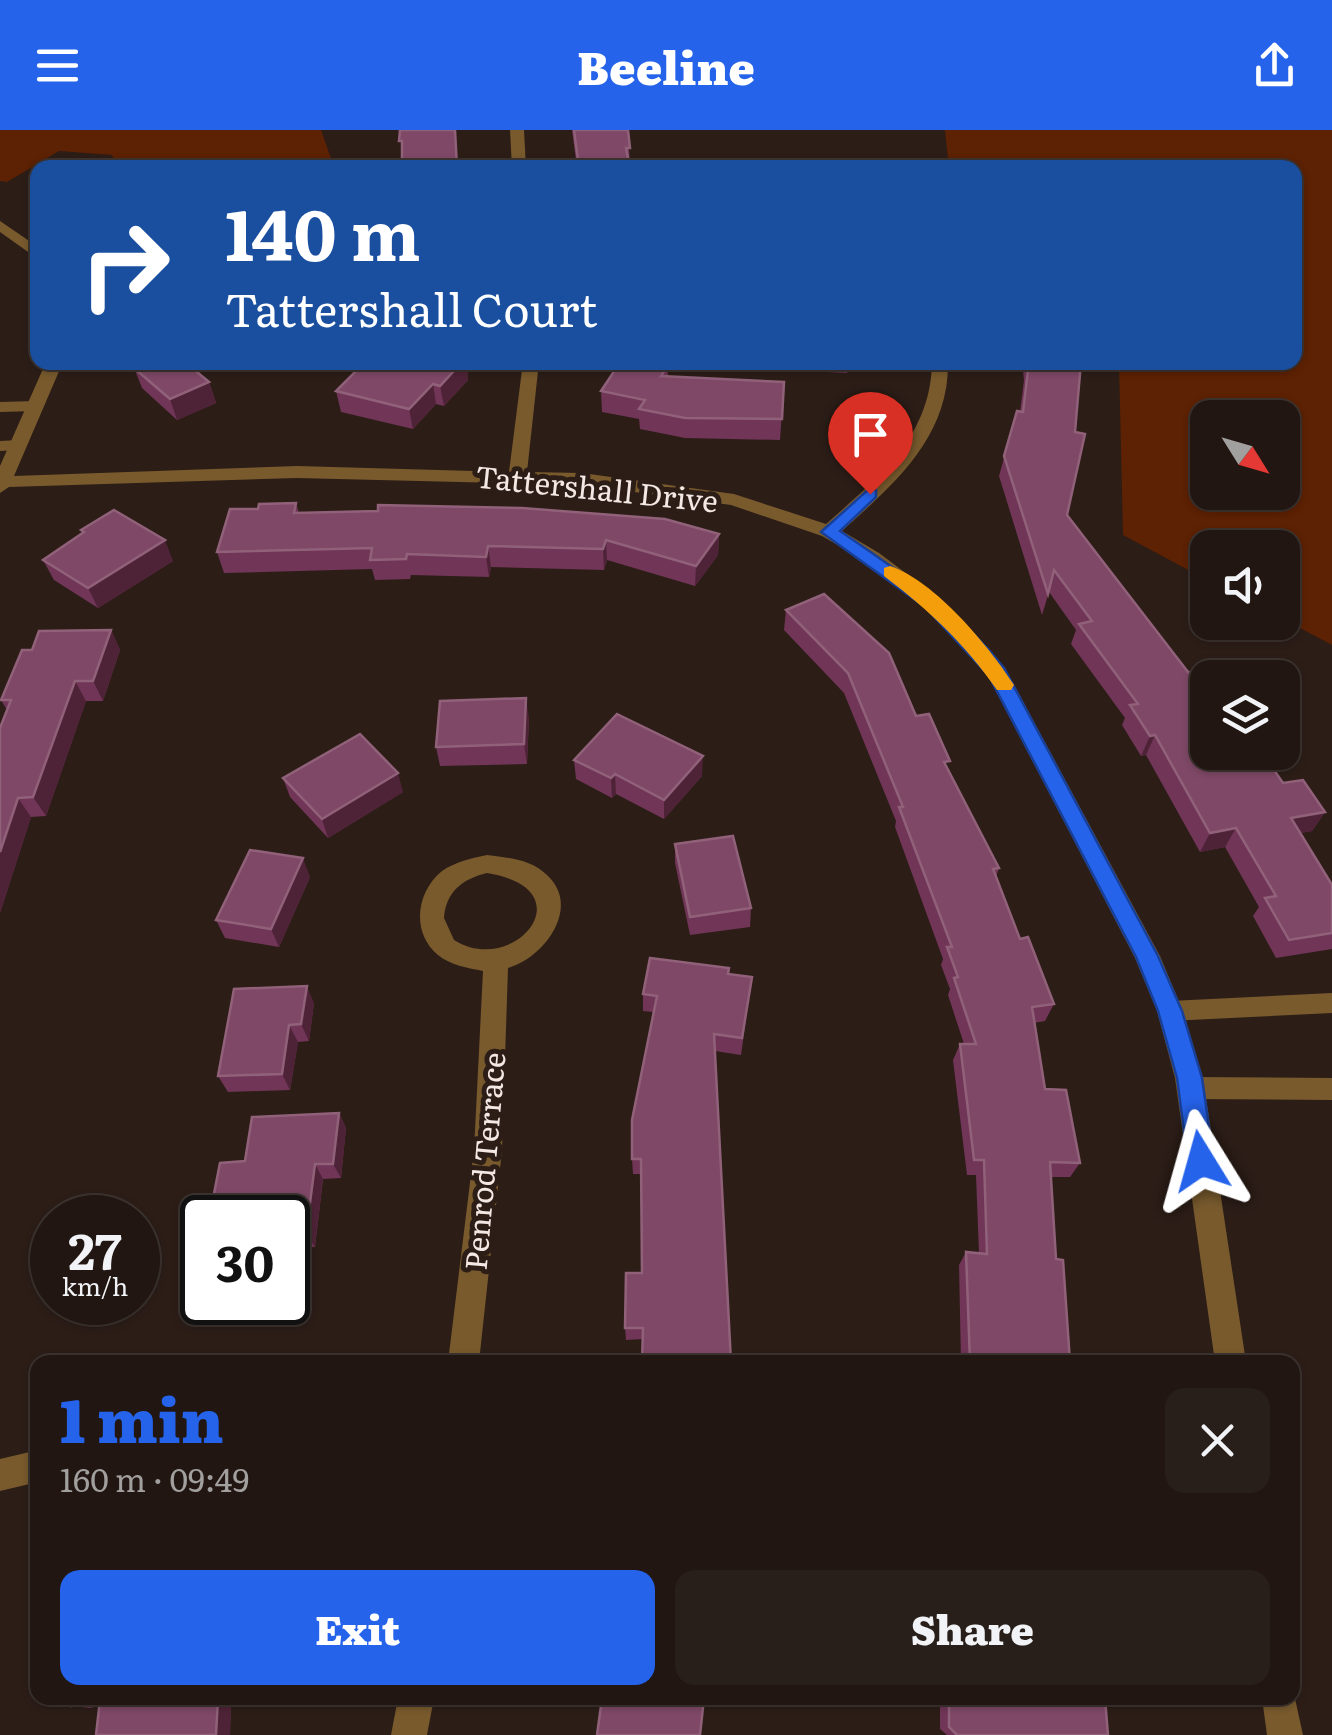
<!DOCTYPE html>
<html lang="en">
<head>
<meta charset="utf-8">
<style>
  body { margin:0; font-family:Literata,serif; background:#291f1a; color:#f1f3f6; height:100vh; display:flex; flex-direction:column; font-size:38px; white-space:nowrap }
  * { box-sizing:border-box; margin:0 }
  p { font-size:32px; color:#a29f9f }
  .icon { flex:none; width:55px; height:55px; fill:none; stroke:currentColor; stroke-width:2; stroke-linecap:round; stroke-linejoin:round }
  .map { position:relative; flex:1; overflow:hidden }
  .panel { position:absolute; left:30px; top:1225px; width:1270px; height:350px; display:flex; flex-direction:column; background:#211611; border-radius:20px; box-shadow:0 2px 8px #0004,0 0 0 2px #3e3531 }
  .panel>* { flex:none }
  .top-card { position:absolute; left:30px; top:30px; width:1272px; height:210px; border-radius:20px; box-shadow:0 2px 8px #0004,0 0 0 2px #3e3531; background:#1a4fa0; color:#fff; overflow:hidden }
  .needle { width:65px; rotate:127deg }
  .tools { position:absolute; left:1190px; top:270px; display:grid; gap:20px }
  .tools a { display:grid; place-items:center; width:110px; height:110px; border-radius:20px; background:#211611; box-shadow:0 2px 8px #0004,0 0 0 2px #3e3531; font-size:50px }
  .speed { position:absolute; left:30px; top:1065px; display:flex; gap:20px; font-size:50px; font-weight:700; text-align:center }
  .speed>* { display:grid; place-content:center; width:130px; height:130px; border-radius:50%; background:#211611; box-shadow:0 2px 8px #0004,0 0 0 2px #3e3531; line-height:1 }
  .speed small { font-size:25px; font-weight:400 }
  .speed .limit { border:5px solid #111; border-radius:15px; background:#fff; color:#111 }
  .pin { position:absolute; display:grid; place-items:center; width:85px; height:85px; color:#fff; margin:-102px -42px; border-radius:50% 50% 50% 0; rotate:-45deg; box-shadow:0 0 10px #0007 }
  .pin .icon { rotate:45deg }
  .me { position:absolute; width:110px; margin:-55px; rotate:352deg; stroke-linejoin:round; filter:drop-shadow(0 0 8px #0008) }
  .turn { display:flex; align-items:center; gap:35px; height:210px; padding:0 30px; font-size:45px }
  .turn .icon { width:130px; height:130px; stroke-width:2.5 }
  .turn b { display:block; font-size:70px; line-height:85px }
  .round { display:grid; place-items:center; flex:none; width:105px; height:105px; border-radius:20px; background:#291f1a }
  .headline { display:flex; align-items:center; justify-content:space-between; height:170px; padding:0 30px }
  h1 { font-size:60px; font-weight:800; line-height:75px; color:#2563eb }
  .action { display:flex; gap:20px; margin-top:auto; padding:20px 30px }
  .action a { flex:1; height:115px; border-radius:20px; background:#2563eb; color:#fff; font-size:40px; font-weight:800; line-height:115px; text-align:center }
  .action a+a { background:#291f1a; color:#f1f3f6 }
  header { display:flex; justify-content:space-between; align-items:center; height:130px; padding:0 30px; background:#2563eb; color:#fff; font-size:45px; font-weight:800 }
  .map>svg:first-child { display:block }
  .green { fill:#5d2103; fill-rule:evenodd }
  .lines { fill:none; stroke-linecap:round; stroke-linejoin:round }
  .lane { fill:#785a2d; fill-rule:evenodd }
  .street { fill:#785a2d; fill-rule:evenodd }
  .wall { fill:#703557 }
  .shaded-wall { fill:#4f2337 }
  .building { fill:#7e4866; stroke:#91617a; stroke-width:2.5 }
  .route { fill:#2563eb; stroke:#184099; stroke-width:2.5 }
  .slow { fill:#f59e0b }
  .labels { text-anchor:middle; dominant-baseline:central; stroke-width:10; stroke-linejoin:round; paint-order:stroke }
  .street-label { font-size:30px; fill:#f4e8e4; stroke:#2c1d17 }
</style>
</head>
<body>
<header><svg class="icon" aria-label="menu" viewBox="0 0 24 24"><path d="M4 6h16M4 12h16M4 18h16"/></svg>Beeline<svg class="icon" aria-label="share" viewBox="0 0 24 24"><path d="M12 15V3M7 8l5-5 5 5M5 13v7h14v-7"/></svg></header>
<div class="map">
<svg width="1332" height="1605" viewBox="0 0 1332 1605">
  <rect width="100%" height="100%" fill="#2c1d17"/>
  <!-- green -->
  <g class="green">
    <path d="M 0,0 L 321,0 L 334,37 L 118,37 L 112,25 L 59,21 L 7,52 L 0,51 Z"/>
    <path d="M 945,0 L 1332,0 L 1332,515 L 1283,489 L 1282,418 L 1208,418 L 1207,450 L 1123,405 L 1119,233 L 1295,232 L 1295,38 L 930,37 L 948,29 ZM 1208,288 L 1282,288 L 1282,362 L 1208,362 Z"/>
  </g>
  <g class="lines">
    <!-- lane -->
    <g class="lane">
      <path d="M 0,272 L 36,271 L 44,276 L 36,281 L 0,282 Z"/>
      <path d="M 0,311 L 19,310 L 27,315 L 19,320 L 0,321 Z"/>
      <path d="M 1332,863 L 1332,883 L 1170,891 L 1162,888 L 1158,881 L 1162,874 L 1170,871 Z"/>
      <path d="M 1191,947 L 1332,948 L 1332,970 L 1191,969 L 1182,966 L 1179,958 L 1182,950 Z"/>
    </g>
    <!-- street -->
    <g class="street">
      <path d="M 510,0 L 524,0 L 526,38 L 512,38 Z"/>
      <path d="M 0,91 L 38,117 L 38,129 L 0,102 Z"/>
      <path d="M 46,232 L 63,232 L 14,346 L 297,336 L 509,342 L 523,232 L 539,232 L 527,342 L 582,343 L 734,364 L 826,394 C 878,348 931,307 932,232 L 948,232 C 949,308 894,354 842,401 L 879,423 L 939,468 L 1005,538 L 1160,826 L 1183,881 L 1203,948 L 1246,1232 L 1215,1232 L 1175,948 L 1157,881 L 1135,828 L 989,547 L 925,478 L 865,431 L 822,406 L 731,375 L 582,355 L 297,348 L 9,357 L 0,363 L 0,336 Z"/>
      <path d="M 487,725 C 509,728 530,729 547,745 C 582,777 544,828 508,838 L 502,1020 L 479,1232 L 448,1232 L 474,1020 L 483,841 C 468,838 450,835 438,825 C 411,803 416,762 442,741 C 455,732 472,728 487,725 ZM 487,743 C 588,759 514,848 454,810 L 444,788 C 446,762 462,749 487,743 Z"/>
      <path d="M 38,1320 L 38,1352 L 0,1361 L 0,1329 Z"/>
      <path d="M 1292,1555 L 1303,1605 L 1267,1605 L 1262,1568 L 1292,1568 Z"/>
      <path d="M 398,1568 L 434,1568 L 427,1605 L 391,1605 Z"/>
    </g>
  </g>
  <!-- wall -->
  <g class="wall">
    <path d="M 572,0 L 628,0 L 630,37 L 577,38 Z"/>
    <path d="M 365,232 L 468,232 L 468,250 L 444,276 L 436,274 L 413,299 L 341,282 L 336,261 Z"/>
    <path d="M 613,232 L 667,232 L 668,246 L 784,252 L 780,310 L 685,308 L 640,299 L 639,289 L 602,282 L 601,261 L 614,242 Z"/>
    <path d="M 788,232 L 849,232 L 847,243 L 787,240 Z"/>
    <path d="M 1022,232 L 1081,232 L 1067,385 L 1247,629 L 1325,682 L 1312,701 L 1300,703 L 1332,755 L 1332,819 L 1276,828 L 1253,786 L 1259,777 L 1225,717 L 1200,722 L 1146,625 L 1141,626 L 1122,595 L 1125,588 L 1071,514 L 1076,500 L 1049,462 L 1042,485 L 999,346 L 1017,281 L 1020,282 L 1024,250 Z"/>
    <path d="M 134,238 L 209,252 L 216,273 L 177,290 L 142,258 Z"/>
    <path d="M 296,373 L 299,383 L 719,404 L 718,425 L 695,456 L 607,430 L 604,440 L 491,437 L 489,447 L 411,445 L 410,449 L 375,450 L 372,439 L 224,443 L 217,422 Z"/>
    <path d="M 81,400 L 173,431 L 98,478 L 54,450 L 43,430 L 83,403 Z"/>
    <path d="M 786,480 L 916,586 L 948,640 L 999,738 L 996,747 L 1020,809 L 1054,874 L 1045,891 L 1034,893 L 1045,959 L 1080,1033 L 1070,1047 L 1051,1047 L 1056,1129 L 1070,1232 L 961,1232 L 959,1135 L 966,1122 L 979,1123 L 976,1045 L 967,1045 L 953,930 L 960,914 L 964,914 L 948,865 L 950,859 L 941,835 L 943,829 L 895,697 L 896,691 L 844,563 L 784,500 Z"/>
    <path d="M 111,500 L 120,520 L 103,571 L 86,571 L 46,686 L 31,687 L 0,783 L 7,580 L 1,570 L 32,520 Z"/>
    <path d="M 529,588 L 527,634 L 440,636 L 436,617 Z"/>
    <path d="M 574,630 L 702,646 L 664,689 L 616,664 L 612,668 L 576,649 Z"/>
    <path d="M 283,648 L 403,662 L 328,708 L 290,667 Z"/>
    <path d="M 675,714 L 751,778 L 750,797 L 690,805 L 675,733 Z"/>
    <path d="M 310,747 L 279,817 L 225,808 L 216,790 Z"/>
    <path d="M 729,844 L 752,847 L 741,925 L 715,921 L 643,1209 L 626,1210 L 625,1198 L 642,1143 L 641,1044 L 633,1044 L 632,1029 L 653,882 L 643,881 L 643,864 Z"/>
    <path d="M 314,873 L 309,911 L 298,912 L 290,960 L 228,962 L 218,946 Z"/>
    <path d="M 339,983 L 346,998 L 341,1048 L 323,1049 L 315,1117 L 288,1118 L 288,1088 L 223,1088 L 212,1074 L 245,1031 Z"/>
    <path d="M 73,1568 L 231,1568 L 230,1605 L 96,1605 L 99,1576 L 90,1578 L 72,1576 Z"/>
    <path d="M 940,1568 L 1105,1568 L 1108,1605 L 947,1605 L 940,1599 Z"/>
  </g>
  <!-- shaded-wall -->
  <g class="shaded-wall">
    <path d="M 462,232 L 468,232 L 468,250 L 444,276 L 440,256 Z"/>
    <path d="M 209,252 L 216,273 L 177,290 L 170,269 Z"/>
    <path d="M 433,254 L 436,274 L 413,299 L 409,279 Z"/>
    <path d="M 719,404 L 718,425 L 695,456 L 696,436 Z"/>
    <path d="M 165,410 L 173,431 L 98,478 L 88,458 Z"/>
    <path d="M 606,410 L 607,430 L 604,440 L 603,419 Z"/>
    <path d="M 488,416 L 491,437 L 489,447 L 486,427 Z"/>
    <path d="M 111,500 L 120,520 L 103,571 L 93,551 Z"/>
    <path d="M 75,551 L 86,571 L 46,686 L 33,667 Z"/>
    <path d="M 526,568 L 529,588 L 527,634 L 524,614 Z"/>
    <path d="M 1155,605 L 1146,625 L 1141,626 L 1150,606 Z"/>
    <path d="M 703,626 L 702,646 L 664,689 L 664,670 Z"/>
    <path d="M 398,643 L 403,662 L 328,708 L 322,689 Z"/>
    <path d="M 615,644 L 616,664 L 612,668 L 611,648 Z"/>
    <path d="M 18,668 L 31,687 L 0,783 L 0,722 Z"/>
    <path d="M 1325,682 L 1312,701 L 1279,707 L 1291,688 Z"/>
    <path d="M 1236,698 L 1225,717 L 1200,722 L 1210,703 Z"/>
    <path d="M 303,728 L 310,747 L 279,817 L 271,799 Z"/>
    <path d="M 307,856 L 314,873 L 309,911 L 301,894 Z"/>
    <path d="M 289,895 L 298,912 L 290,960 L 282,944 Z"/>
    <path d="M 339,983 L 346,998 L 341,1048 L 333,1034 Z"/>
    <path d="M 315,1034 L 323,1049 L 315,1117 L 306,1104 Z"/>
    <path d="M 218,1568 L 231,1568 L 230,1605 L 216,1605 Z"/>
  </g>
  <!-- building -->
  <g class="building">
    <path d="M 400,0 L 455,0 L 457,38 L 402,38 L 402,11 L 399,11 Z"/>
    <path d="M 574,0 L 628,0 L 630,18 L 626,18 L 630,38 L 579,38 Z"/>
    <path d="M 148,232 L 185,232 L 209,252 L 170,269 L 134,238 Z"/>
    <path d="M 365,232 L 462,232 L 440,256 L 433,254 L 409,279 L 336,261 Z"/>
    <path d="M 614,232 L 667,232 L 668,235 L 661,246 L 784,252 L 782,289 L 685,288 L 639,279 L 645,270 L 601,261 L 615,240 Z"/>
    <path d="M 1029,232 L 1081,232 L 1075,302 L 1085,304 L 1067,385 L 1188,542 L 1192,542 L 1208,567 L 1208,622 L 1242,622 L 1247,629 L 1265,627 L 1283,653 L 1303,650 L 1325,682 L 1291,688 L 1332,755 L 1332,803 L 1289,810 L 1265,768 L 1276,766 L 1236,698 L 1210,703 L 1155,605 L 1150,606 L 1130,575 L 1138,574 L 1079,494 L 1092,491 L 1054,440 L 1048,464 L 1004,326 L 1017,281 L 1023,282 Z"/>
    <path d="M 296,373 L 294,383 L 378,381 L 378,375 L 522,378 L 665,389 L 719,404 L 696,436 L 606,410 L 603,419 L 488,416 L 486,427 L 407,424 L 406,429 L 370,430 L 372,418 L 217,422 L 230,379 L 258,379 L 259,374 Z"/>
    <path d="M 114,380 L 165,410 L 88,458 L 43,430 L 84,402 L 81,400 Z"/>
    <path d="M 824,464 L 889,523 L 916,586 L 929,584 L 950,631 L 944,632 L 999,738 L 993,739 L 1020,809 L 1028,807 L 1054,874 L 1032,877 L 1045,959 L 1066,960 L 1080,1033 L 1050,1032 L 1056,1129 L 1063,1130 L 1070,1232 L 970,1232 L 966,1122 L 987,1124 L 984,1030 L 974,1030 L 960,914 L 976,914 L 954,848 L 958,847 L 947,817 L 952,817 L 899,677 L 903,677 L 848,543 L 786,480 Z"/>
    <path d="M 111,500 L 93,551 L 75,551 L 33,667 L 18,668 L 0,722 L 0,598 L 11,570 L 1,570 L 22,520 L 32,520 L 39,501 Z"/>
    <path d="M 526,568 L 524,614 L 436,617 L 440,571 Z"/>
    <path d="M 617,584 L 703,626 L 664,670 L 615,644 L 611,648 L 574,630 Z"/>
    <path d="M 360,604 L 398,643 L 322,689 L 283,648 Z"/>
    <path d="M 733,706 L 751,778 L 690,787 L 675,714 Z"/>
    <path d="M 250,720 L 303,728 L 271,799 L 216,790 Z"/>
    <path d="M 650,828 L 729,838 L 728,844 L 752,847 L 742,908 L 714,904 L 731,1232 L 642,1232 L 643,1198 L 625,1198 L 626,1143 L 642,1143 L 641,1029 L 632,1029 L 632,990 L 657,866 L 643,864 Z"/>
    <path d="M 307,856 L 301,894 L 289,895 L 282,944 L 218,946 L 234,859 Z"/>
    <path d="M 339,983 L 333,1034 L 315,1034 L 306,1104 L 288,1104 L 288,1088 L 229,1088 L 232,1073 L 212,1074 L 220,1033 L 245,1031 L 252,987 Z"/>
    <path d="M 73,1568 L 218,1568 L 216,1605 L 96,1605 L 100,1570 L 72,1576 Z"/>
    <path d="M 602,1568 L 704,1568 L 700,1605 L 597,1605 Z"/>
    <path d="M 949,1568 L 1105,1568 L 1108,1605 L 957,1605 L 949,1597 Z"/>
  </g>
  <!-- route -->
  <path class="route" d="M 870,358 L 876,360 L 876,367 L 840,401 C 900,442 958,480 1004,538 L 1158,826 L 1182,881 L 1202,948 L 1214,1031 L 1210,1039 L 1201,1043 L 1192,1039 L 1188,1031 L 1177,948 L 1158,881 L 1136,827 L 989,546 L 925,477 L 821,402 Z"/>
  <!-- slow -->
  <path class="slow" d="M 890,436 C 935,451 989,516 1014,555 L 1011,560 L 997,560 C 965,514 929,480 884,446 L 884,438 Z"/>
  <g class="labels">
    <!-- street labels -->
    <g class="street-label">
      <text transform="translate(597 357) rotate(6)">Tattershall Drive</text>
      <text transform="translate(483 1031) rotate(-85)">Penrod Terrace</text>
    </g>
  </g>
</svg>
<div class="tools">
<a><svg class="needle" viewBox="-14 -14 28 28"><path d="M0-13l5 13h-10z" fill="#e53935"/><path d="M0 13l5-13h-10z" fill="#a29f9f"/></svg></a>
<a><svg class="icon" aria-label="sound" viewBox="0 0 24 24"><path d="M4 9h4l5-4v14l-5-4H4zM17 9q2 3 0 6"/></svg></a>
<a><svg class="icon" aria-label="layers" viewBox="0 0 24 24"><path d="M12 4l9 5-9 5-9-5zM3 14l9 5 9-5"/></svg></a>
</div>
<div class="speed"><div>27<small>km/h</small></div><div class="limit">30</div></div>
<div class="pin" style="left:870px;top:364px;background:#d93025"><svg class="icon" aria-label="arrive" viewBox="0 0 24 24"><path d="M6 21V4h12l-3 4 3 4H6"/></svg></div>
<svg class="me" style="left:1201px;top:1031px" viewBox="-20 -20 40 40"><path d="M0-17L14 15 0 8-14 15z" fill="#2563eb" stroke="#fff" stroke-width="4"/></svg>
<div class="top-card">
<div class="turn"><svg class="icon" aria-label="right" viewBox="0 0 24 24"><path d="M7 20v-9h11M14 6l5 5-5 5"/></svg><div><b>140 m</b>Tattershall Court</div></div>
</div>
<section class="panel">
<div class="headline"><div><h1>1 min</h1><p>160 m · 09:49</p></div><a class="round"><svg class="icon" aria-label="close" viewBox="0 0 24 24"><path d="M6 6l12 12M18 6L6 18"/></svg></a></div>
<div class="action"><a>Exit</a><a>Share</a></div>
</section>
</div>
</body>
</html>
